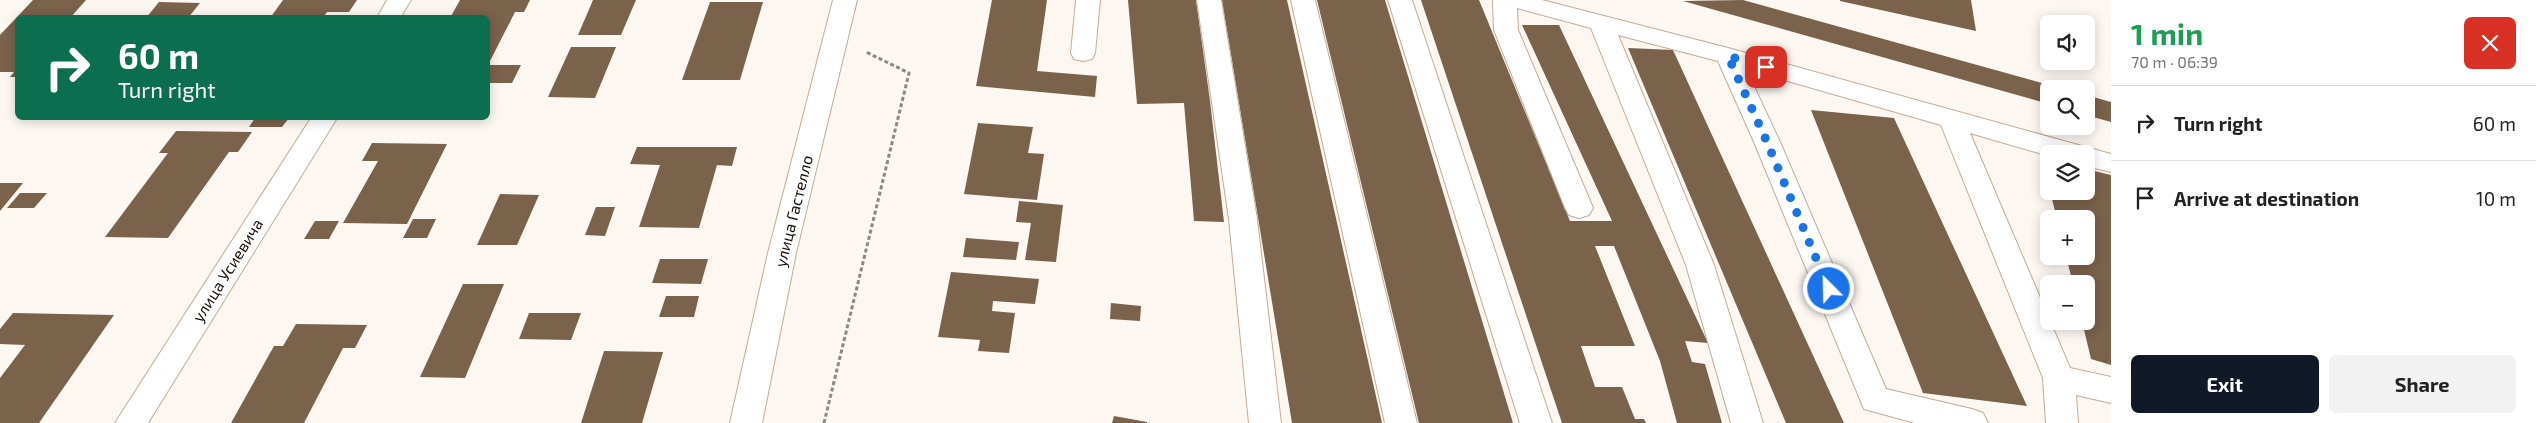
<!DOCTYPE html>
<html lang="en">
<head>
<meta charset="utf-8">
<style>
  body { margin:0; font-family:"Exo 2",sans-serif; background:#f2f2f2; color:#222; height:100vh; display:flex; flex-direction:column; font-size:19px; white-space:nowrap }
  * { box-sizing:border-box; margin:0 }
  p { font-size:16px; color:#767676 }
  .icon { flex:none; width:28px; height:28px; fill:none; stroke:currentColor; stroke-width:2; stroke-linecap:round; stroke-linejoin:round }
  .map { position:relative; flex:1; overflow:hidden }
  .panel { display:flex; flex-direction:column; background:#fff; width:425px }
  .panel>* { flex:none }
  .top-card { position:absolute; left:15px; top:15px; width:475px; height:105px; border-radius:8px; box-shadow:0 2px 12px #0003; background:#0b6e4f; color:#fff; overflow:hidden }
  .controls { position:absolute; left:2040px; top:15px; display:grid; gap:10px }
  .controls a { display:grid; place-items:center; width:55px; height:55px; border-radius:8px; background:#fff; box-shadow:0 2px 12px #0003; font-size:25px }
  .pin { position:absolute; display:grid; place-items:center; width:42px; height:42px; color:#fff; margin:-21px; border-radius:10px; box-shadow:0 2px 8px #0006 }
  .me { position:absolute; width:55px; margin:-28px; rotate:337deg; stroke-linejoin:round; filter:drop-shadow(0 0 4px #0008) }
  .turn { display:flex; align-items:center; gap:18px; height:105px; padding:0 20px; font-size:22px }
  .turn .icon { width:65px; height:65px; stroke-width:2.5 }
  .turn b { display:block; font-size:35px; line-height:42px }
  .round { display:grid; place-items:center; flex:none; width:52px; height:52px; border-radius:8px; background:#f2f2f2 }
  .summary { display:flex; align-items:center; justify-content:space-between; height:85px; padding:0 20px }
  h1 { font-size:30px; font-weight:700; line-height:38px; color:#1e9e55 }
  .primary-button { display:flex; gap:10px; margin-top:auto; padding:10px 20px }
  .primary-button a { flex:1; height:58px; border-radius:8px; background:#111827; color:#fff; font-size:20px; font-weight:700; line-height:58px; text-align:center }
  .primary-button a+a { background:#f2f2f2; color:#222 }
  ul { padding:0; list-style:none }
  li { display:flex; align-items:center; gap:15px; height:75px; padding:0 20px; border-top:1px solid #e0e0e0 }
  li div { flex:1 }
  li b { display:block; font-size:19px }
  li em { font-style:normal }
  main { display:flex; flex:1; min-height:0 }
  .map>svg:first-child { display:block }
  .building { fill:#7a624b }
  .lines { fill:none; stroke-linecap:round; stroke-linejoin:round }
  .minor-casing { stroke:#c5aa91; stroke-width:2 }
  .path { stroke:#8f8780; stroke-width:3; stroke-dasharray:4 2.5; stroke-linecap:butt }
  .minor { fill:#fff; fill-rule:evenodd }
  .route { stroke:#1a73e8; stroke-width:9; stroke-dasharray:0 16.2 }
  .labels { text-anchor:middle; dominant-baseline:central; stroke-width:5; stroke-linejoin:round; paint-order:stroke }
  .street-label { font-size:16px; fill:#1a1007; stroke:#fff }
</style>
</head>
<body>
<main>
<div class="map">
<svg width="2111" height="423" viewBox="0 0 2111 423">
  <rect width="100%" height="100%" fill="#fdf7f2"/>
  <!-- building -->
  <g class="building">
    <path d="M 33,0 L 86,0 L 70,18 L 18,18 L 18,77 L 10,77 L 14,72 L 0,72 L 0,35 Z"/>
    <path d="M 283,0 L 357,0 L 349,12 L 327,12 L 323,18 L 270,18 Z"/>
    <path d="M 460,0 L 530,0 L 524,12 L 515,12 L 488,65 L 521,65 L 512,83 L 488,83 L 488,18 L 450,18 Z"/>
    <path d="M 593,0 L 636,0 L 621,35 L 578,35 Z"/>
    <path d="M 992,0 L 1047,0 L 1037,71 L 1097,76 L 1095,97 L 976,86 Z"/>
    <path d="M 1128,0 L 1196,0 L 1210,101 L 1224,222 L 1194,221 L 1184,103 L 1137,104 Z"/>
    <path d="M 1222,0 L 1287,0 L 1382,423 L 1292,423 Z"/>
    <path d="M 1317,0 L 1385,0 L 1513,423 L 1419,423 Z"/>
    <path d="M 1421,0 L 1479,0 L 1570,221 L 1612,221 L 1522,25 L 1559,25 L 1708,343 L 1685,341 L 1692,362 L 1705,364 L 1722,423 L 1677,423 L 1660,361 L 1614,246 L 1595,246 L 1635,346 L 1581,346 L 1595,387 L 1622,387 L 1635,419 L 1644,419 L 1646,423 L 1562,423 Z"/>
    <path d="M 1743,0 L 2060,88 L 2060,89 L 2049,89 L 2049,104 L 1683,1 Z"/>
    <path d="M 1840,0 L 1971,0 L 1976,31 L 1840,1 Z"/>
    <path d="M 159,2 L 200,3 L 188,18 L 146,18 Z"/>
    <path d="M 710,2 L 763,2 L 740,80 L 682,80 Z"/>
    <path d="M 571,47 L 616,47 L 595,98 L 548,97 Z"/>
    <path d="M 1628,48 L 1673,50 L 1844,423 L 1786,423 Z"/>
    <path d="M 2086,95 L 2111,102 L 2111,122 L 2086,115 Z"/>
    <path d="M 1811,110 L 1894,118 L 2027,406 L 1923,393 Z"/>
    <path d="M 255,118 L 289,118 L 282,127 L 249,127 Z"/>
    <path d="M 978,123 L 1033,127 L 1028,153 L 1044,154 L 1037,200 L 964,194 Z"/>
    <path d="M 176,131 L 252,132 L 238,152 L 229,152 L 168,238 L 105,237 L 168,153 L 159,153 Z"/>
    <path d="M 372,143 L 447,144 L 407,224 L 343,223 L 378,161 L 362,161 Z"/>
    <path d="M 637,147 L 737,147 L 732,166 L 717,165 L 699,228 L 639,227 L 660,165 L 630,164 Z"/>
    <path d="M 2042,159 L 2049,161 L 2049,182 L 2048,182 Z"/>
    <path d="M 2086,169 L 2111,175 L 2111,365 L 2091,359 L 2082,321 L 2086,321 L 2086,284 L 2073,284 L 2066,256 L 2086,256 L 2086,219 L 2057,219 L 2050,191 L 2086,191 Z"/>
    <path d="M 0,183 L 23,183 L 0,211 Z"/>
    <path d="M 20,193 L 47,193 L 34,208 L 7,208 Z"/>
    <path d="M 500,194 L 539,195 L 517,245 L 477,245 Z"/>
    <path d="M 1019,201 L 1063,205 L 1056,262 L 1025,260 L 1031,223 L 1016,222 Z"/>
    <path d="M 596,207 L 615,207 L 605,236 L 585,235 Z"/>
    <path d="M 413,219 L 436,219 L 427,238 L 403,238 Z"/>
    <path d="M 315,221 L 339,221 L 329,239 L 304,239 Z"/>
    <path d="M 966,238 L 1019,242 L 1016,260 L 963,257 Z"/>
    <path d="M 660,259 L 708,259 L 701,284 L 652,283 Z"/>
    <path d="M 951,272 L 1039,279 L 1035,304 L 993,301 L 992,311 L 1015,313 L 1009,353 L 978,351 L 980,340 L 938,337 Z"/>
    <path d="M 463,284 L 504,284 L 465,378 L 420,377 Z"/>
    <path d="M 666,296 L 699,296 L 694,317 L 659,317 Z"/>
    <path d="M 1111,303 L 1141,306 L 1140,321 L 1110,319 Z"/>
    <path d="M 13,313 L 114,315 L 39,423 L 0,423 L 0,378 L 25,345 L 0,344 L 0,329 Z"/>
    <path d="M 529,313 L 581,313 L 571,340 L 519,339 Z"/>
    <path d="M 296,324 L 367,325 L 355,348 L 343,348 L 304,423 L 231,423 L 274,346 L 283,346 Z"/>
    <path d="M 604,351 L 663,352 L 642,423 L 581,423 Z"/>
    <path d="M 1114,416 L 1147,422 L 1147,423 L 1112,423 Z"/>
  </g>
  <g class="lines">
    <defs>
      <g id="minor">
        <path d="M 387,0 L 411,0 L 400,18 L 377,18 Z"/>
        <path d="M 833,0 L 857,0 L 796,253 L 762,423 L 730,423 L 768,253 Z"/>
        <path d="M 1076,0 L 1100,0 L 1095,53 L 1092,59 L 1083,61 L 1074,59 L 1071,53 Z"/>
        <path d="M 1197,0 L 1221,0 L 1257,219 L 1281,423 L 1249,423 L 1229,219 Z"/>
        <path d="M 1291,0 L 1315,0 L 1417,423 L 1385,423 Z"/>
        <path d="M 1388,0 L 1412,0 L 1552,423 L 1520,423 Z"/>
        <path d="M 1493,0 L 1542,0 L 1728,48 L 2111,154 L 2111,172 L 2086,166 L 2086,154 L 2049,154 L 2049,156 L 1970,133 L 2070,368 L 2111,377 L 2111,403 L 2076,395 L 2078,423 L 2046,423 L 2043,378 L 1941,125 L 1746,69 L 1780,142 L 1886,389 L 1972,409 L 1983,413 L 1988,423 L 1915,423 L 1864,409 L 1754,142 L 1718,61 L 1618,35 L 1714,265 L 1763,423 L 1731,423 L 1686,265 L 1591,28 L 1517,8 L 1518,30 L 1593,208 L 1589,215 L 1579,218 L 1569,215 L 1565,208 L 1494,30 Z"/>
        <path d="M 311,118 L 337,118 L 148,423 L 115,423 Z"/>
      </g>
    </defs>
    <!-- minor casing -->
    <use href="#minor" class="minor-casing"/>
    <!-- path -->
    <path class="path" d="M 824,423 L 909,73 L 866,52"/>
    <!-- minor -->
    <use href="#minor" class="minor"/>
  </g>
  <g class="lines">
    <!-- route -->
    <path class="route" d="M 1766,67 L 1728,56 L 1767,142 L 1829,289"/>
  </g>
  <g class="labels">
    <!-- street labels -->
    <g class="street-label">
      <text transform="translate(793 211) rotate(-76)">улица Гастелло</text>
      <text transform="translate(227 270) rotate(-58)">улица Усиевича</text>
    </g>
  </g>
</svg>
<div class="controls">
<a><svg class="icon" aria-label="sound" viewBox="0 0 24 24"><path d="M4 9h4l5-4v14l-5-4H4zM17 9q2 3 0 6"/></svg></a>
<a><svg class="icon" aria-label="search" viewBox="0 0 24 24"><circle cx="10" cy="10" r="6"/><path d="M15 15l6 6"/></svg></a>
<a><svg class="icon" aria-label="layers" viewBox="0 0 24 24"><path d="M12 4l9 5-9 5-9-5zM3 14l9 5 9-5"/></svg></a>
<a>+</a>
<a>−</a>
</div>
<div class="pin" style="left:1766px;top:67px;background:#d93025"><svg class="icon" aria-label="arrive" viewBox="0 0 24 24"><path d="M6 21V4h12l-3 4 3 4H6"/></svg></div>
<svg class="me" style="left:1829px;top:289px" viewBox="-20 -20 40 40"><circle r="17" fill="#1a73e8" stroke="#fff" stroke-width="3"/><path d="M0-11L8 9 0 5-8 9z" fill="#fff"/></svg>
<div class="top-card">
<div class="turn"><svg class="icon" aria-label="right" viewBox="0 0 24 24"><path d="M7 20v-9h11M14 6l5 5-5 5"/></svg><div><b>60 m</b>Turn right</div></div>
</div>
</div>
<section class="panel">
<div class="summary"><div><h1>1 min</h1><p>70 m · 06:39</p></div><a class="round" style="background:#d93025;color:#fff"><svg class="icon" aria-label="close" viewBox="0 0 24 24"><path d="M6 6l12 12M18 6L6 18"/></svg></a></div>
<ul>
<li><svg class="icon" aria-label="right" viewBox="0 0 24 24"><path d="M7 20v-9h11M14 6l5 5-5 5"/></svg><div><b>Turn right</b></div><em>60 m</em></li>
<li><svg class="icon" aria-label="arrive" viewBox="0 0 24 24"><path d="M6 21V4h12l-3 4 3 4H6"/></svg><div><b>Arrive at destination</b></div><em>10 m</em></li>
</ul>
<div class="primary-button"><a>Exit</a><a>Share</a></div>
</section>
</main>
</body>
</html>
